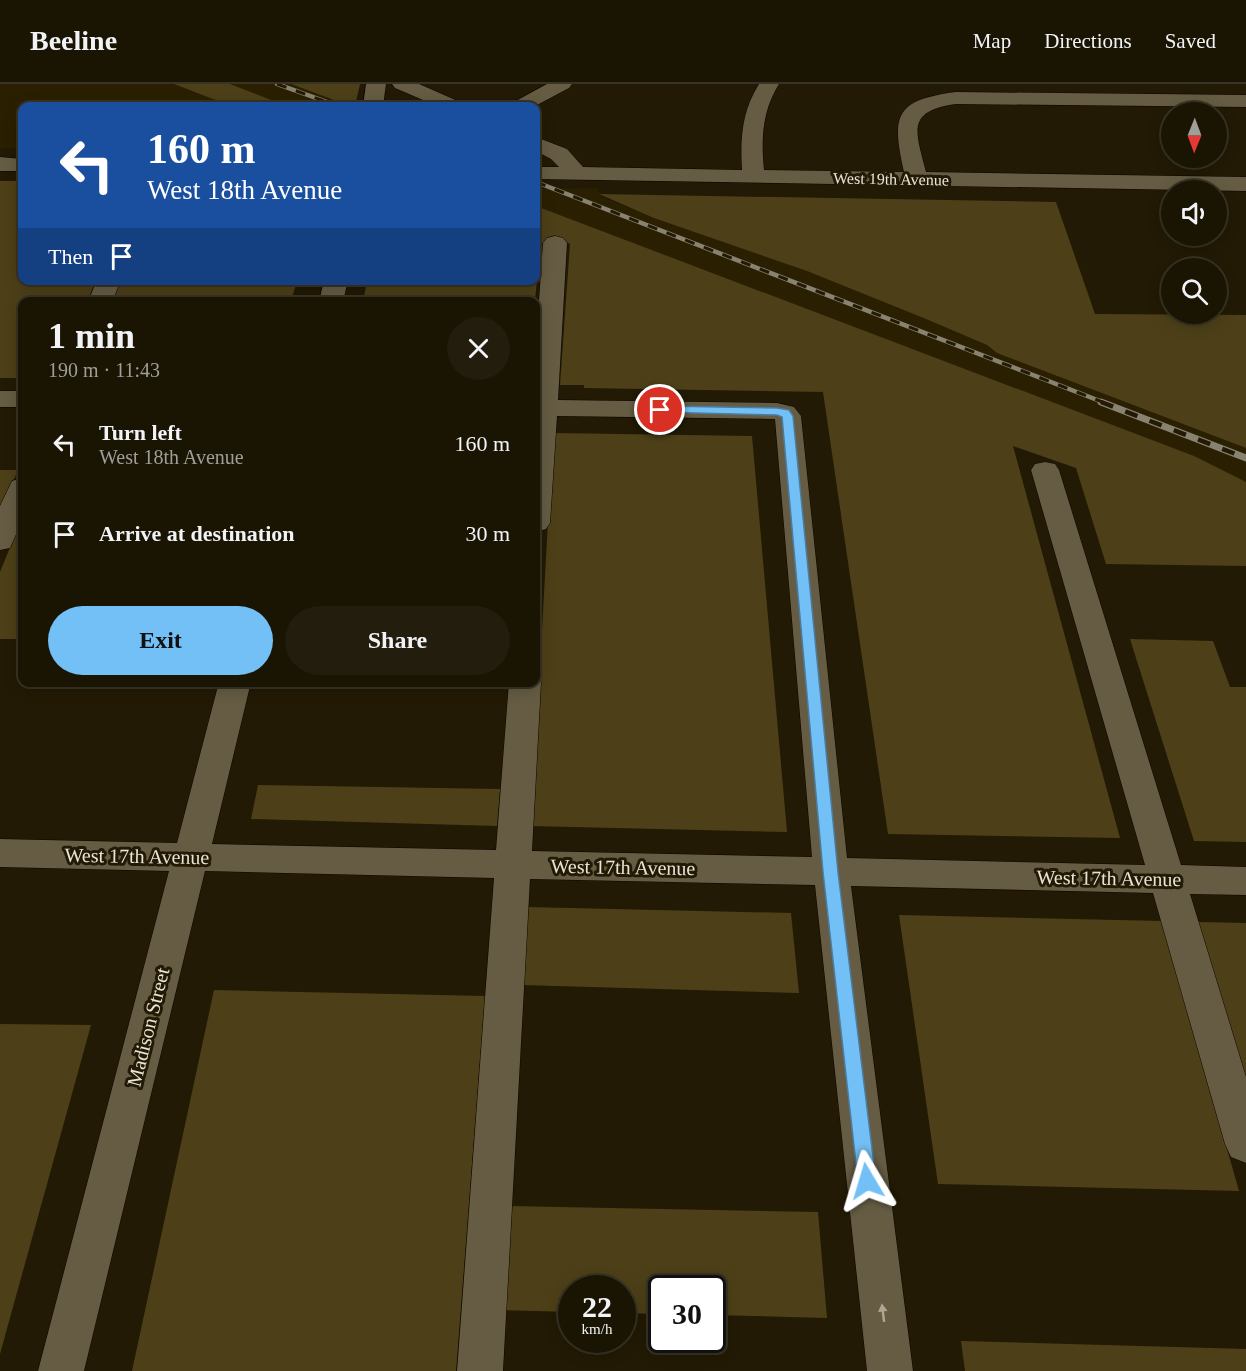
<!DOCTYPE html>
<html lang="en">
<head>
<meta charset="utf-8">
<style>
  body { margin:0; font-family:Georgia,serif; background:#231d0d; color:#f1f3f6; height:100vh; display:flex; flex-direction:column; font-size:22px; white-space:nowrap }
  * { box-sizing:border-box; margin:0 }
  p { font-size:20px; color:#9f9e9a }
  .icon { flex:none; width:33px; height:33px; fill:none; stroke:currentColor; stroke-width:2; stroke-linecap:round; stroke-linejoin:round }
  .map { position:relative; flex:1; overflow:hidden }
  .side { position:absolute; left:18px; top:213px; width:522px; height:390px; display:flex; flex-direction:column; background:#1a1403; border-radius:12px; box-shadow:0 3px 15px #0003,0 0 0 2px #383325 }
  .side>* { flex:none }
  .hud { position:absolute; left:18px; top:18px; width:522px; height:183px; border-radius:12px; box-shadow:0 3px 15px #0003,0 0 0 2px #383325; background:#1a4fa0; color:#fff; overflow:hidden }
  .needle { width:39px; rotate:181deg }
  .controls { position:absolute; left:1161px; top:18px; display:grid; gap:12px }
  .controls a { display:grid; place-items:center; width:66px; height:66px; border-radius:50%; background:#1a1403; box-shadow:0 3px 15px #0003,0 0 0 2px #383325; font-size:30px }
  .speed { position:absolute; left:558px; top:1191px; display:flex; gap:12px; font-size:30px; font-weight:700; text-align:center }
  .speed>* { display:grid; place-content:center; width:78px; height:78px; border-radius:50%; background:#1a1403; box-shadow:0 3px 15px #0003,0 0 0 2px #383325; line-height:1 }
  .speed small { font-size:15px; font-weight:400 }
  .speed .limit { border:3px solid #111; border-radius:9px; background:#fff; color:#111 }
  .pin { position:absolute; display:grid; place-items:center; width:51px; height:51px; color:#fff; margin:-26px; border:3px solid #fff; border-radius:50%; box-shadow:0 2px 6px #0007 }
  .me { position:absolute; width:66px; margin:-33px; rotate:353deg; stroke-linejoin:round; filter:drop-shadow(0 0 4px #0008) }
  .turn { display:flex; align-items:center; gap:21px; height:126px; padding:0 30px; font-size:27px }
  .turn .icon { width:78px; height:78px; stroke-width:2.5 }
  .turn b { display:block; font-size:42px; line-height:51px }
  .then { display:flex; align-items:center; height:57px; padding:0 30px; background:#0003; gap:12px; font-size:22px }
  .round { display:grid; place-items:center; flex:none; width:63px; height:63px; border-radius:32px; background:#231d0d }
  .head { display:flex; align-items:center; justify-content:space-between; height:102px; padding:0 30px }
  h1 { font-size:36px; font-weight:700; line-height:45px }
  .cta { display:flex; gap:12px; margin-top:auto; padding:12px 30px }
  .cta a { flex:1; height:69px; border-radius:36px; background:#73c0f6; color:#111; font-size:24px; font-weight:700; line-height:69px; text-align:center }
  .cta a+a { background:#231d0d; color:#f1f3f6 }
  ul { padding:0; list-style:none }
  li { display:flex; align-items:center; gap:18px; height:90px; padding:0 30px }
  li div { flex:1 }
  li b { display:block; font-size:22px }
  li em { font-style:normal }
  header { display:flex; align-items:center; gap:36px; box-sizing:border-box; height:84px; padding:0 30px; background:#1a1403; border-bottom:2px solid #383325 }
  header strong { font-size:28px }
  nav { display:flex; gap:33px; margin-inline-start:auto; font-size:21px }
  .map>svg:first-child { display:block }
  .built { fill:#2a2001 }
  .green { fill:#4d4018 }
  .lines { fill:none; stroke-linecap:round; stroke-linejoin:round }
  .minor-casing { stroke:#0b0500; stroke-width:1 }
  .minor { fill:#655c43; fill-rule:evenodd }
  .rail-far1-casing { stroke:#888270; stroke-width:4.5 }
  .rail-casing { stroke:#888270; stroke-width:7 }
  .rail-far1 { stroke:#221a04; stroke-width:3; stroke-dasharray:10; stroke-linecap:butt }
  .rail { stroke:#221a04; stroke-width:4.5; stroke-dasharray:13; stroke-linecap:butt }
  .oneway { fill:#aea794 }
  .route { fill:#73c0f6; stroke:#4b7da0; stroke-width:1.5 }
  .labels { text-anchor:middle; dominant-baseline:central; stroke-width:6; stroke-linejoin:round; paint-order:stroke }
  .far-street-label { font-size:16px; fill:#e9e4d6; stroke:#221a04 }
  .street-label { font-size:20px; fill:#e9e4d6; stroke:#221a04 }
</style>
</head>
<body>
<header>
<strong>Beeline</strong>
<nav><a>Map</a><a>Directions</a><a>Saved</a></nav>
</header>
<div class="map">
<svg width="1246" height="1287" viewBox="0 0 1246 1287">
  <rect width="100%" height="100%" fill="#221a04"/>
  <!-- built -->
  <g class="built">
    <path d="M 0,0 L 174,0 L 231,22 L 22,22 L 22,64 L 0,64 Z"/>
    <path d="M 231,0 L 291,0 L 350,22 L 288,22 Z"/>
    <path d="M 597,104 L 600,112 L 619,120 L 807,187 L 926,235 L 987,261 L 997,269 L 1246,364 L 1246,398 L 857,244 L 536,122 L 536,105 Z"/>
  </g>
  <!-- green -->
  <g class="green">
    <path d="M 174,0 L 230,0 L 287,22 L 231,22 Z"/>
    <path d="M 291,0 L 360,0 L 355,22 L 350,22 Z"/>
    <path d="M 0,97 L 22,97 L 22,196 L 100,197 L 91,217 L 22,218 L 22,294 L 0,294 Z"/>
    <path d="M 599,110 L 1056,118 L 1095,230 L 1246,231 L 1246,364 L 997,269 L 987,261 L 926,235 L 807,187 L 654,134 Z"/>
    <path d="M 536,122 L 1194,372 L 1246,398 L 1246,482 L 1106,480 L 1076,384 L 1013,362 L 1120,754 L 888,750 L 823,308 L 584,304 L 584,301 L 560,301 L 570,160 C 559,155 550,153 540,161 L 535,217 L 363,218 L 367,197 L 536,196 Z"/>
    <path d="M 121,197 L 297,197 L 291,217 L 112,218 Z"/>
    <path d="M 553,349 L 752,352 L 787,748 L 531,742 Z"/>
    <path d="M 0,386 L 18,386 L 0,428 Z"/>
    <path d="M 22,434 L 22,555 L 0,555 L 0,488 Z"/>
    <path d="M 1130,555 L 1213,557 L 1230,603 L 1246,603 L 1246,758 L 1194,757 Z"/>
    <path d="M 258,701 L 500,705 L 497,742 L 251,735 Z"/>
    <path d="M 527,823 L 791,829 L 799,909 L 522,901 Z"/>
    <path d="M 899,831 L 1162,837 L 1239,1107 L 938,1100 Z"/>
    <path d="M 1198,838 L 1246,839 L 1246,996 Z"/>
    <path d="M 214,906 L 485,912 L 456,1287 L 132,1287 Z"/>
    <path d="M 0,940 L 91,941 L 0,1270 Z"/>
    <path d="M 509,1122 L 818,1128 L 827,1234 L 713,1231 L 712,1204 L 662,1204 L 661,1230 L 623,1229 L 622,1204 L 572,1204 L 571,1228 L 503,1226 Z"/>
    <path d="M 961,1257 L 1246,1265 L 1246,1287 L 965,1287 Z"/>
  </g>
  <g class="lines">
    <defs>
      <g id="minor">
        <path d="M 366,0 L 386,0 L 383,22 L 363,22 Z"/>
        <path d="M 392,0 L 419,0 L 460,18 L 463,22 L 437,22 L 395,4 Z"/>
        <path d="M 547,0 L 572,0 L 569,4 L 535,22 L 511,22 L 514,18 Z"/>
        <path d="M 759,0 L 779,0 C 762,27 761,55 764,86 L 904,88 C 891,31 895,16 956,8 L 1246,11 L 1246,23 L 956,20 C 905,27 916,48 926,88 L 1246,93 L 1246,107 L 536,95 L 536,83 L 559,83 L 551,75 L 536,67 L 536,53 L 567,65 L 583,83 L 742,86 C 740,54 742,27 759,0 Z"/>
        <path d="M 0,73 L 22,75 L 22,87 L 0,87 Z"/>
        <path d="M 555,152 L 563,154 L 567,159 L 558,316 L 777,319 L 794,323 L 801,332 L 847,774 L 1145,781 L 1031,386 L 1035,380 L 1045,378 L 1055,380 L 1059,386 L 1181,781 L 1246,783 L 1246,811 L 1190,810 L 1246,993 L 1246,1079 L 1231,1073 L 1225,1060 L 1153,809 L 851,802 L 913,1287 L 867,1287 L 815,801 L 530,795 L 503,1287 L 457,1287 L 494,794 L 205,787 L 84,1287 L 38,1287 L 169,787 L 0,783 L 0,755 L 177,759 L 219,598 L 251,598 L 212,760 L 496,766 L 509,598 L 536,598 L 536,590 L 541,598 L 532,767 L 812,773 L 775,335 L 557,332 L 550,439 L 546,445 L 536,448 L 536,260 L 543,159 L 547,154 Z"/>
        <path d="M 97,196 L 121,196 L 112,218 L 88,218 Z"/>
        <path d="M 324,196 L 348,196 L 343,218 L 319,218 Z"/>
        <rect x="0" y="307" width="22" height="16"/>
        <path d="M 22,394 L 22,437 L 10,464 L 0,466 L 0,422 L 12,397 Z"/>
      </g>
    </defs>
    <!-- minor casing -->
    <use href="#minor" class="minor-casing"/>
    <!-- minor -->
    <use href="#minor" class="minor"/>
    <defs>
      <g id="rail-far1">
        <path d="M 277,0 L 338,22"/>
        <path d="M 536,98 L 1105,319"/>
      </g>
      <path id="rail" d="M 1101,318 L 1246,374"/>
    </defs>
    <!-- rail-far1 casing -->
    <use href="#rail-far1" class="rail-far1-casing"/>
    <!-- rail casing -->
    <use href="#rail" class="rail-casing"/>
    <!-- rail-far1 -->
    <use href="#rail-far1" class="rail-far1"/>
    <!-- rail -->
    <use href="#rail" class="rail"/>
  </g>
  <!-- one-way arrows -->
  <defs><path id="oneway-solid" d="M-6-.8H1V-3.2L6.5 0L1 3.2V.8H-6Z" transform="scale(1.5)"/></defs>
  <use class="oneway" href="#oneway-solid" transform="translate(883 1229) rotate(-97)"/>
  <!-- route -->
  <path class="route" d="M 660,322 L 777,324 L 789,326 L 793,332 L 838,788 L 876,1097 L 873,1102 L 867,1105 L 861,1102 L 858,1097 L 823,788 L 782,333 L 777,331 L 656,328 L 654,326 Z"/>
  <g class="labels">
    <!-- far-street labels -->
    <g class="far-street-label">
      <text transform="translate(891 95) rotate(1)">West 19th Avenue</text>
    </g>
    <!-- street labels -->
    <g class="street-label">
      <text transform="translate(137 772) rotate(1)">West 17th Avenue</text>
      <text transform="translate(623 783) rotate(1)">West 17th Avenue</text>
      <text transform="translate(1109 794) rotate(1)">West 17th Avenue</text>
      <text transform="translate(148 943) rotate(-76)">Madison Street</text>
    </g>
  </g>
</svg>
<div class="controls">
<a><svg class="needle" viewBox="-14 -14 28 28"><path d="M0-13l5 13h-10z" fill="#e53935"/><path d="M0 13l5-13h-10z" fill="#9f9e9a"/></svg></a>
<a><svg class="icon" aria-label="sound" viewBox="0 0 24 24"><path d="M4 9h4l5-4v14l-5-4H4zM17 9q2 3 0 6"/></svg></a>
<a><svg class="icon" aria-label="search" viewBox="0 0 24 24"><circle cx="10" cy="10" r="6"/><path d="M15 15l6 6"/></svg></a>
</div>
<div class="speed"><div>22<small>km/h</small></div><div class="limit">30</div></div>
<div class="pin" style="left:660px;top:326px;background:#d93025"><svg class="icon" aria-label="arrive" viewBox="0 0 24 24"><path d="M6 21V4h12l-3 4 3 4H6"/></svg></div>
<svg class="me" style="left:867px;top:1097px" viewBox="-20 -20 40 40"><path d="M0-17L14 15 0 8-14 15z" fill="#73c0f6" stroke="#fff" stroke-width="4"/></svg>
<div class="hud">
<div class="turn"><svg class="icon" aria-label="left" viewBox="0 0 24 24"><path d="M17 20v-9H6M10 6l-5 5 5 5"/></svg><div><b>160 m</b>West 18th Avenue</div></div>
<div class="then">Then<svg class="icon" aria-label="arrive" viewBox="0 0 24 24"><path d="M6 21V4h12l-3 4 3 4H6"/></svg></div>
</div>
<section class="side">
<div class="head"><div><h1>1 min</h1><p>190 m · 11:43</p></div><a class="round"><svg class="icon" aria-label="close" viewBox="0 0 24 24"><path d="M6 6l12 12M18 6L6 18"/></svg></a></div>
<ul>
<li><svg class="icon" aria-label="left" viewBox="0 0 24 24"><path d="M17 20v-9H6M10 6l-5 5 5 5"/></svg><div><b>Turn left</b><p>West 18th Avenue</p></div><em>160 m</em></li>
<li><svg class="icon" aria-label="arrive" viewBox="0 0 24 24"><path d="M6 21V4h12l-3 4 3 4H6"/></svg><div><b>Arrive at destination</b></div><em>30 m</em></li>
</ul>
<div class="cta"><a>Exit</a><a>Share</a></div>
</section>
</div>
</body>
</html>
